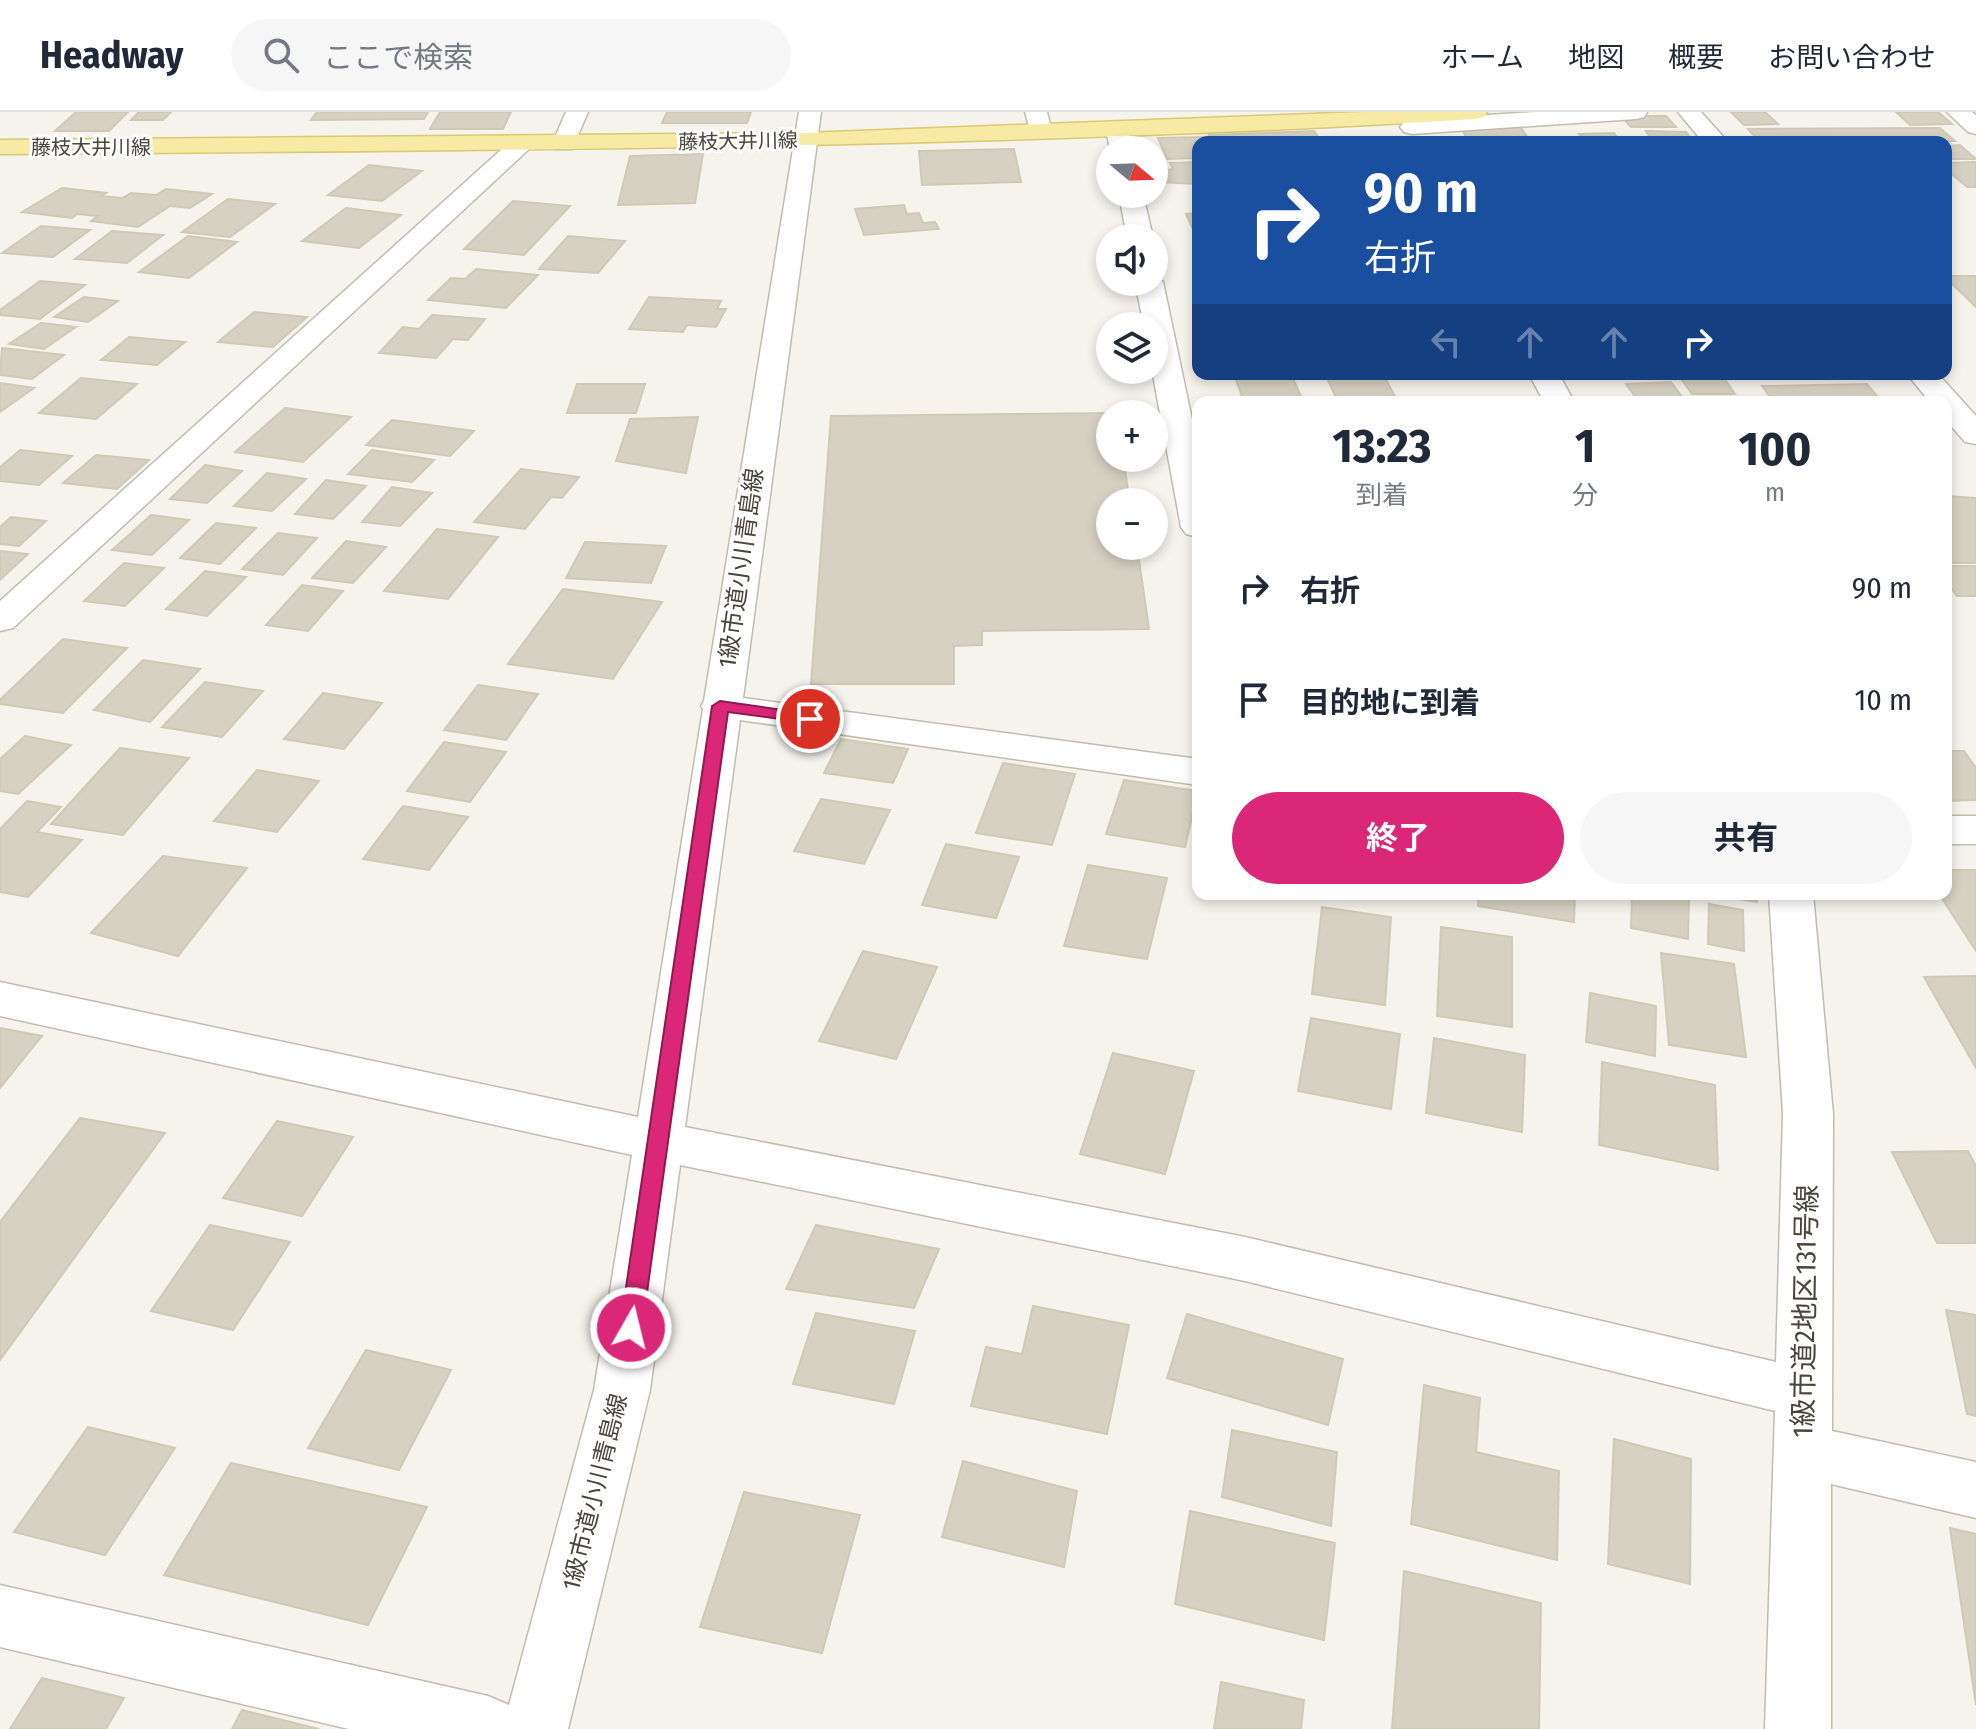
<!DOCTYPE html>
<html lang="ja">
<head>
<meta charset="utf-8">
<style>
  body { margin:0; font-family:"Fira Sans Condensed","Noto Sans JP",sans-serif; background:#f6f6f7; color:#1f2937; height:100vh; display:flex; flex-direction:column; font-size:30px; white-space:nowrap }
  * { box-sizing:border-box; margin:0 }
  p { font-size:26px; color:#747a83 }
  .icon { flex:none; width:44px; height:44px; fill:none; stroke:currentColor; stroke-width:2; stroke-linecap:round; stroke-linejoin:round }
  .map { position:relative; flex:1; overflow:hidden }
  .details { position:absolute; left:1192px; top:284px; width:760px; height:504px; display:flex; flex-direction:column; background:#fff; border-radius:16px; box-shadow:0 4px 12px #0003 }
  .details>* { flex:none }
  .top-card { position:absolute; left:1192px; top:24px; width:760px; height:244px; border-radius:16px; box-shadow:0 4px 12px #0003; background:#1a4fa0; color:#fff; overflow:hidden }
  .needle { width:52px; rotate:109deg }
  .fabs { position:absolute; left:1096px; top:24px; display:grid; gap:16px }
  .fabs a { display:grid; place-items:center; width:72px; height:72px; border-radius:50%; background:#fff; box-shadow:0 4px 12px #0003; font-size:40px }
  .pin { position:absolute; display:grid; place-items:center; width:68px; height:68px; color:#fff; margin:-34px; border:4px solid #fff; border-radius:50%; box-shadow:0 2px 8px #0007 }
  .me { position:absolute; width:88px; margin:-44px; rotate:8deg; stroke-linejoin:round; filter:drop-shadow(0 0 6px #0008) }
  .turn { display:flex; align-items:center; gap:28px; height:168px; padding:0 40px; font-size:36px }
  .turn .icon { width:104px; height:104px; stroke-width:2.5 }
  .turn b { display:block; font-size:56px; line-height:68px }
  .lanes { display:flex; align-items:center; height:76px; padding:0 40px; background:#0003; justify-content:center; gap:40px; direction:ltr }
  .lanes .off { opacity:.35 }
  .eta { display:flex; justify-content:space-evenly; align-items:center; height:136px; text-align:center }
  .eta b { font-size:48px; font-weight:700; line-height:56px }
  .action { display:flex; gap:16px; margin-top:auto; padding:16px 40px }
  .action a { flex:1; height:92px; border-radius:48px; background:#db2777; color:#fff; font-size:32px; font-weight:700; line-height:92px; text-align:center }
  .action a+a { background:#f6f6f7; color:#1f2937 }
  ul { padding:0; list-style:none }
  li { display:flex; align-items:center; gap:24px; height:112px; padding:0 40px }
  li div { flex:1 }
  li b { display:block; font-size:30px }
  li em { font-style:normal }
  header { display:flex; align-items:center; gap:48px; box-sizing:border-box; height:112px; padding:0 40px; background:#fff; border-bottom:2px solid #e0e1e3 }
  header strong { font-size:38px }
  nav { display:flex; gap:44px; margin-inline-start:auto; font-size:28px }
  .search { width:560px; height:72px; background:#f6f6f7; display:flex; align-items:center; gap:20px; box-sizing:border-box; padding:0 28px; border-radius:44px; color:#747a83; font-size:30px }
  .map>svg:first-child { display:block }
  .building { fill:#d6d1c2; stroke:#d0c9b6; stroke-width:2 }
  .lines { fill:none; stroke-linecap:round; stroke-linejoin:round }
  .minor-casing { stroke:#c0bcaf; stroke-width:3 }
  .major-casing { stroke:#dbca74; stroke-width:3 }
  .minor { fill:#fff; fill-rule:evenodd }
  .major { fill:#f6eaa4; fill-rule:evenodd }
  .route { fill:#db2777; stroke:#8e194d; stroke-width:2 }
  .labels { text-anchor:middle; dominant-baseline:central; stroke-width:6; stroke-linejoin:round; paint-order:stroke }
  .far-street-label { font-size:20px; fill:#49453a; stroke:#fff }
  .street-label { font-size:24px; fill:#49453a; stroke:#fff }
  .near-street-label { font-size:28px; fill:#49453a; stroke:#fff }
</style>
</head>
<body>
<header>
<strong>Headway</strong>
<div class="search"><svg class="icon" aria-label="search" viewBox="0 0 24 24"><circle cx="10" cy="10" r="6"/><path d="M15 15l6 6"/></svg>ここで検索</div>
<nav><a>ホーム</a><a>地図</a><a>概要</a><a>お問い合わせ</a></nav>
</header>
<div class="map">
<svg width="1976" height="1617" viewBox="0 0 1976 1617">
  <rect width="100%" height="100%" fill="#f5f3ec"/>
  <!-- building -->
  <g class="building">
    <path d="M 76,0 L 128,0 L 109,19 L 55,19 Z"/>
    <path d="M 139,0 L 171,0 L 163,8 L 131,8 Z"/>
    <path d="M 317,0 L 428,0 L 424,7 L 311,8 Z"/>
    <path d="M 440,0 L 511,0 L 503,17 L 430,17 Z"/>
    <path d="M 667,0 L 751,0 L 747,11 L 662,11 Z"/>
    <path d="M 1731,0 L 1765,0 L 1778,12 L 1744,13 Z"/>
    <path d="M 1896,0 L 1938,0 L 1952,12 L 1910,13 Z"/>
    <path d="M 1621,4 L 1666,4 L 1676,15 L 1631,15 Z"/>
    <path d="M 1520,14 L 1530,29 L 1469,30 L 1463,19 Z"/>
    <path d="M 1940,16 L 1955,29 L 1760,30 L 1748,17 Z"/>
    <path d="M 1314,19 L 1322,30 L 1213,30 L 1209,23 Z"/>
    <path d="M 1646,19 L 1686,20 L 1694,30 L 1653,30 Z"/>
    <path d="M 1614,21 L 1621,30 L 1586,30 L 1579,22 Z"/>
    <path d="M 1203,25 L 1206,30 L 1198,30 L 1198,46 L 1167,47 L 1158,26 Z"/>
    <path d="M 1960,33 L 1976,47 L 1946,47 L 1946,34 Z"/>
    <path d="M 1014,37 L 1021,70 L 922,73 L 919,39 Z"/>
    <path d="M 703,42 L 695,91 L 618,93 L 630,44 Z"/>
    <path d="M 1198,50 L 1198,72 L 1158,70 L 1154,60 L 1173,57 L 1170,51 Z"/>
    <path d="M 1976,50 L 1976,75 L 1967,75 L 1946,57 L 1946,51 Z"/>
    <path d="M 369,53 L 422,59 L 382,89 L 328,83 Z"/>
    <path d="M 62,76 L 106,81 L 101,84 L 122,86 L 131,81 L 156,83 L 166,77 L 212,82 L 190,96 L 170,94 L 138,115 L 91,109 L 98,104 L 77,102 L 72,106 L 22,100 Z"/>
    <path d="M 228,87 L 275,92 L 230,125 L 182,120 Z"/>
    <path d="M 513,89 L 570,94 L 524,143 L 464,137 Z"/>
    <path d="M 904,93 L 907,102 L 919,101 L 923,111 L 935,110 L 939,117 L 864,123 L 855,97 Z"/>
    <path d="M 346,96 L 401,103 L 359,136 L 302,129 Z"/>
    <path d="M 1198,101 L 1198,126 L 1197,126 L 1186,102 Z"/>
    <path d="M 41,114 L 90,118 L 53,145 L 2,141 Z"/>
    <path d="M 112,119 L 163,123 L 127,151 L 75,147 Z"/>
    <path d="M 188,124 L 237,130 L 189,166 L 139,160 Z"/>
    <path d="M 568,124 L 625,129 L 598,161 L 539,157 Z"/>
    <path d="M 476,157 L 538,163 L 506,196 L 428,188 L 451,166 L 465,167 Z"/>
    <path d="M 1946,164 L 1976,164 L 1976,195 L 1946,166 Z"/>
    <path d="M 40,169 L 85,173 L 40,207 L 0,203 L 0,198 Z"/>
    <path d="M 84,185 L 118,189 L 88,210 L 54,205 Z"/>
    <path d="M 649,185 L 721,189 L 717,197 L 726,197 L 716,215 L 687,213 L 683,220 L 629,217 Z"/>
    <path d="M 254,200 L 307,205 L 273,235 L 218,230 Z"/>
    <path d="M 432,203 L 485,207 L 468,228 L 453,227 L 436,246 L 379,241 L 403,215 L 419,217 Z"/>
    <path d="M 41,211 L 76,215 L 44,237 L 9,232 Z"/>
    <path d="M 129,225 L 185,230 L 157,253 L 101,248 Z"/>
    <path d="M 2,236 L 64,243 L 32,267 L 0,263 Z"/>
    <path d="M 1234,262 L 1291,262 L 1303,289 L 1244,290 Z"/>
    <path d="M 1722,263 L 1735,282 L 1692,282 L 1679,264 Z"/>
    <path d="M 1384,264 L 1398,290 L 1338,290 L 1327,266 Z"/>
    <path d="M 81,266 L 137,272 L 96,307 L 39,301 Z"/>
    <path d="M 1671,270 L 1686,290 L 1639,290 L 1626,272 Z"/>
    <path d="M 0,271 L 34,276 L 0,300 Z"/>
    <path d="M 577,272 L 645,272 L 636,301 L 567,301 Z"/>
    <path d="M 1867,272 L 1882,290 L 1774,290 L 1762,274 Z"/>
    <path d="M 285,296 L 351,305 L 303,350 L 235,340 Z"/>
    <path d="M 1116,301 L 1110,302 L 1110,346 L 1123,346 L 1130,390 L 1110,390 L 1110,434 L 1137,434 L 1149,517 L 982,519 L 982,533 L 954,534 L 954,572 L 811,572 L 831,304 Z"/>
    <path d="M 698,305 L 686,361 L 616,349 L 630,307 Z"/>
    <path d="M 392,308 L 474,319 L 450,344 L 366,333 Z"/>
    <path d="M 20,338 L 72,344 L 39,373 L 0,369 L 0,355 Z"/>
    <path d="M 372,338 L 434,348 L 412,370 L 348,362 Z"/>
    <path d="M 96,343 L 149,348 L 117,377 L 63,371 Z"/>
    <path d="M 205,353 L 242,359 L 207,391 L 170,387 Z"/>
    <path d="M 521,357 L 579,365 L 562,386 L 551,385 L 525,417 L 474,410 Z"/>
    <path d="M 267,361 L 306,367 L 272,399 L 234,394 Z"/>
    <path d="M 326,368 L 366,374 L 333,407 L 295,402 Z"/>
    <path d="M 392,375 L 432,381 L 400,414 L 362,410 Z"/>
    <path d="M 1946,384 L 1976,386 L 1976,451 L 1948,451 L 1946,448 Z"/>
    <path d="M 151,403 L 189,408 L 152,443 L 112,438 Z"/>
    <path d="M 11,405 L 46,409 L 19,434 L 0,432 L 0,415 Z"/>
    <path d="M 216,411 L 256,416 L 220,452 L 180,446 Z"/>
    <path d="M 437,417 L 498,425 L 448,487 L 384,479 Z"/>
    <path d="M 278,421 L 317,426 L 283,463 L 242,457 Z"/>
    <path d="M 346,429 L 386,435 L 353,471 L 312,466 Z"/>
    <path d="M 585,430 L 666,434 L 651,471 L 566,466 Z"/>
    <path d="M 0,439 L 28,442 L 0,468 Z"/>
    <path d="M 124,451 L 164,456 L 125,494 L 84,489 Z"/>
    <path d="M 1946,454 L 1976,454 L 1976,484 L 1957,484 L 1946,469 Z"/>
    <path d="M 205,459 L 246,465 L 207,504 L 166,497 Z"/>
    <path d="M 302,473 L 343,479 L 308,519 L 266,513 Z"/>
    <path d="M 563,477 L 662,490 L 613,567 L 508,552 Z"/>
    <path d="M 63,527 L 127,536 L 63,601 L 0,592 L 0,588 Z"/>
    <path d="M 143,548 L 200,557 L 150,610 L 94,598 Z"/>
    <path d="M 205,570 L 263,579 L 222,625 L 162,615 Z"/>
    <path d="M 478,573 L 538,582 L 506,628 L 444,618 Z"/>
    <path d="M 323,581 L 382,591 L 344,637 L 284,627 Z"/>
    <path d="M 25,624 L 71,633 L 18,682 L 0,679 L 0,647 Z"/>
    <path d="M 841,627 L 908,637 L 893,671 L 824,661 Z"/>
    <path d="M 444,630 L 506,640 L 470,690 L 407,679 Z"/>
    <path d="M 120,636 L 189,646 L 123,723 L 51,712 Z"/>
    <path d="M 1946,639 L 1964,639 L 1976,656 L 1976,688 L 1946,689 Z"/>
    <path d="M 1003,651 L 1075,662 L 1052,733 L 976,721 Z"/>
    <path d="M 257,658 L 319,669 L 277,720 L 214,709 Z"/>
    <path d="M 1124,668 L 1198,679 L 1185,735 L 1106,722 Z"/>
    <path d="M 821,687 L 890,698 L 864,752 L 794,739 Z"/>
    <path d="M 27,689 L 61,695 L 37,720 L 82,728 L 28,785 L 0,780 L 0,717 Z"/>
    <path d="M 403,694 L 468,705 L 429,758 L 363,747 Z"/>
    <path d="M 946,732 L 1019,745 L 996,806 L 922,793 Z"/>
    <path d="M 163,744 L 247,756 L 178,844 L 91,821 Z"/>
    <path d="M 1088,753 L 1167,766 L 1147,847 L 1064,834 Z"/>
    <path d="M 1946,758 L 1976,758 L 1976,839 L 1939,782 L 1946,782 Z"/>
    <path d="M 1479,782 L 1575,782 L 1574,810 L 1478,794 Z"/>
    <path d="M 1632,782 L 1669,782 L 1689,786 L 1688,827 L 1631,816 Z"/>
    <path d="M 1709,782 L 1756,782 L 1757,790 Z"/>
    <path d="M 1709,792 L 1743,798 L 1744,839 L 1708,832 Z"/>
    <path d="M 1322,795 L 1391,805 L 1385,893 L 1312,882 Z"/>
    <path d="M 1441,815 L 1512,825 L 1512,915 L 1437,904 Z"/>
    <path d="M 863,839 L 937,855 L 896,947 L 819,929 Z"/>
    <path d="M 1661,841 L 1734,852 L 1746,945 L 1669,933 Z"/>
    <path d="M 1976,864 L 1976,956 L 1924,865 Z"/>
    <path d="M 1590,881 L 1656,894 L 1655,944 L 1586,930 Z"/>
    <path d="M 1311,906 L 1400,922 L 1391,997 L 1298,979 Z"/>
    <path d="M 0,916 L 42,924 L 0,976 Z"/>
    <path d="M 1434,926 L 1525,943 L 1522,1020 L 1426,1001 Z"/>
    <path d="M 1113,941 L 1194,959 L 1165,1062 L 1080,1042 Z"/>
    <path d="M 1602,950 L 1715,973 L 1718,1058 L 1599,1033 Z"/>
    <path d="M 80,1006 L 165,1021 L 0,1248 L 0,1110 Z"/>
    <path d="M 277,1009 L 353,1025 L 302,1104 L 223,1086 Z"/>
    <path d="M 1968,1039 L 1976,1054 L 1976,1131 L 1937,1131 L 1892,1040 Z"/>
    <path d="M 210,1113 L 290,1130 L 233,1218 L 151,1199 Z"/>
    <path d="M 816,1113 L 939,1137 L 914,1196 L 786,1177 Z"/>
    <path d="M 1033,1194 L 1129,1213 L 1107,1322 L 971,1294 L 986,1235 L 1022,1242 Z"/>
    <path d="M 1946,1198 L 1976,1203 L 1976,1304 L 1967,1302 Z"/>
    <path d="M 816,1201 L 915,1219 L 894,1292 L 793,1272 Z"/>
    <path d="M 1187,1202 L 1343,1247 L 1328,1313 L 1167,1266 Z"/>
    <path d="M 366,1238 L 451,1258 L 399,1358 L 308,1336 Z"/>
    <path d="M 1424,1273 L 1480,1286 L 1476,1340 L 1559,1359 L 1557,1448 L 1411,1412 Z"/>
    <path d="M 88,1315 L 175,1336 L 105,1443 L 14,1420 Z"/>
    <path d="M 1232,1318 L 1337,1340 L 1331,1414 L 1222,1385 Z"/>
    <path d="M 1614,1327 L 1691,1347 L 1690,1472 L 1608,1452 Z"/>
    <path d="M 963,1349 L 1077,1379 L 1064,1455 L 942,1425 Z"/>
    <path d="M 231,1351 L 427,1395 L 368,1513 L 164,1463 Z"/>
    <path d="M 744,1380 L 860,1403 L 822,1541 L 700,1515 Z"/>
    <path d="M 1190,1399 L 1335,1431 L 1324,1528 L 1175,1492 Z"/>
    <path d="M 1950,1416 L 1976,1422 L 1976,1593 Z"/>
    <path d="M 1404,1459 L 1541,1491 L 1539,1617 L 1392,1617 Z"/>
    <path d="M 42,1566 L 124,1586 L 106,1617 L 10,1617 Z"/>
    <path d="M 1221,1570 L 1304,1588 L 1301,1617 L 1214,1617 Z"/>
    <path d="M 242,1598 L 319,1617 L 232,1617 Z"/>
  </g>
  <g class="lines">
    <defs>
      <g id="minor">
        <path d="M 566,0 L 588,0 L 572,37 L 556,37 L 552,32 Z"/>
        <path d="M 799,0 L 821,0 L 743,586 L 1198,647 L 1198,673 L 740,608 L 685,1015 L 1245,1125 L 1776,1250 L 1783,1002 L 1769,782 L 1813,782 L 1833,1002 L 1832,1319 L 1976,1350 L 1976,1406 L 1831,1372 L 1831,1617 L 1765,1617 L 1775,1299 L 1245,1169 L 680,1053 L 650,1278 L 568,1617 L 349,1617 L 0,1535 L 0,1473 L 488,1584 L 509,1593 L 594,1278 L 632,1043 L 0,904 L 0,870 L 638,1005 L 703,597 L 701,594 L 704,589 Z"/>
        <path d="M 1025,0 L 1047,0 L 1052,20 L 1048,25 L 1032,25 Z"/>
        <path d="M 1534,0 L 1647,0 L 1644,5 L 1636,7 L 1412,22 L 1404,20 L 1400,15 L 1404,10 L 1412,8 Z"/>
        <path d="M 1678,0 L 1701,0 L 1728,30 L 1703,30 Z"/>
        <path d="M 1947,0 L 1972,0 L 1976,3 L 1976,22 L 1968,20 Z"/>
        <path d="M 1118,10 L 1126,12 L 1134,38 L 1110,38 L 1106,17 L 1110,12 Z"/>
        <path d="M 520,26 L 528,28 L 532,33 L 528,38 L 13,516 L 0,519 L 0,489 L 512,28 Z"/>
        <path d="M 1119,82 L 1143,82 L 1153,126 L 1127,126 Z"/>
        <path d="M 1154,163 L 1163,170 L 1198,336 L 1198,425 L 1186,422 L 1181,415 L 1152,258 L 1154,214 L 1144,214 L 1135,170 L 1154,170 Z"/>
        <path d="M 1529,262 L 1559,262 L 1574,290 L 1544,290 Z"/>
        <path d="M 1907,262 L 1938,262 L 1976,304 L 1976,332 L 1965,330 L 1946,308 L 1946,290 L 1930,290 Z"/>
        <rect x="1946" y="704" width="30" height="28"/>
      </g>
      <path id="major" d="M 1364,0 L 1487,0 L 1484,5 L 1476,7 C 984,37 492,38 0,42 L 0,28 L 804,21 Z"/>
    </defs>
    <!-- minor casing -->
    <use href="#minor" class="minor-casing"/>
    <!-- major casing -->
    <use href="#major" class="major-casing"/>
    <!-- minor -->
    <use href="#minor" class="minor"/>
    <!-- major -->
    <use href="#major" class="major"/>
  </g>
  <!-- route -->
  <path class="route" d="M 720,589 L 810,602 L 818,607 L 810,611 L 728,600 L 642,1216 L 639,1223 L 631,1226 L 623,1223 L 620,1216 L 712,594 Z"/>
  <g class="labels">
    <!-- far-street labels -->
    <g class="far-street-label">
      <text transform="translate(738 29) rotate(-1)">藤枝大井川線</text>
      <text x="91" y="35">藤枝大井川線</text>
    </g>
    <!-- street labels -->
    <g class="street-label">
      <text transform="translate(741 456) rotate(-82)">1級市道小川青島線</text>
      <text transform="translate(595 1380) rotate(-76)">1級市道小川青島線</text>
    </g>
    <!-- near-street labels -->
    <g class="near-street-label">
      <text transform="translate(1805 1199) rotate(-89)">1級市道2地区131号線</text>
    </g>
  </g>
</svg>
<div class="fabs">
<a><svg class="needle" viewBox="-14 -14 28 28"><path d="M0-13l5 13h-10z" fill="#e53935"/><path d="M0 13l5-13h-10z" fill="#747a83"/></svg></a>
<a><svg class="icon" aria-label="sound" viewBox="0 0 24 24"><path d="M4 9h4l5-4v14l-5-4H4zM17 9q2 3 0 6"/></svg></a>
<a><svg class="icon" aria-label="layers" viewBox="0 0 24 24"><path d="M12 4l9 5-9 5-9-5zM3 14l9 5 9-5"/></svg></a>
<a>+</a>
<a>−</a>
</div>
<div class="pin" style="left:810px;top:607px;background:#d93025"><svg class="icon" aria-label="arrive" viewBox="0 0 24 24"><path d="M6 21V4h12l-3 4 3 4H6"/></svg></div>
<svg class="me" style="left:631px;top:1216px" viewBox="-20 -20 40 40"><circle r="17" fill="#db2777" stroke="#fff" stroke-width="3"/><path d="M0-11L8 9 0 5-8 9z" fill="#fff"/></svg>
<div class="top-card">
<div class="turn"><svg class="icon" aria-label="right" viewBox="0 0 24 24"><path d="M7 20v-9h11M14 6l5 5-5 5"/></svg><div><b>90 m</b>右折</div></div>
<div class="lanes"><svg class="icon off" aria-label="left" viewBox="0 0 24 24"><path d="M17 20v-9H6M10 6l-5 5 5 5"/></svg><svg class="icon off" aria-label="ahead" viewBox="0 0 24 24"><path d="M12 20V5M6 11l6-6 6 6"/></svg><svg class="icon off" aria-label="ahead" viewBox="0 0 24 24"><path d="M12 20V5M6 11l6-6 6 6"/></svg><svg class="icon" aria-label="right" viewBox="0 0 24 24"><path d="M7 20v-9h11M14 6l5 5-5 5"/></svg></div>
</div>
<section class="details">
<div class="eta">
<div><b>13:23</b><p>到着</p></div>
<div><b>1</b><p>分</p></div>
<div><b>100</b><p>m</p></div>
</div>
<ul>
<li><svg class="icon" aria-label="right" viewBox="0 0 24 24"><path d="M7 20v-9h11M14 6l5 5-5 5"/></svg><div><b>右折</b></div><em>90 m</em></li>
<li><svg class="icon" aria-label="arrive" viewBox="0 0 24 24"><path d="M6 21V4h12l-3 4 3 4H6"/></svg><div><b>目的地に到着</b></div><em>10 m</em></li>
</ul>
<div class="action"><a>終了</a><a>共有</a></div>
</section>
</div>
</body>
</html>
